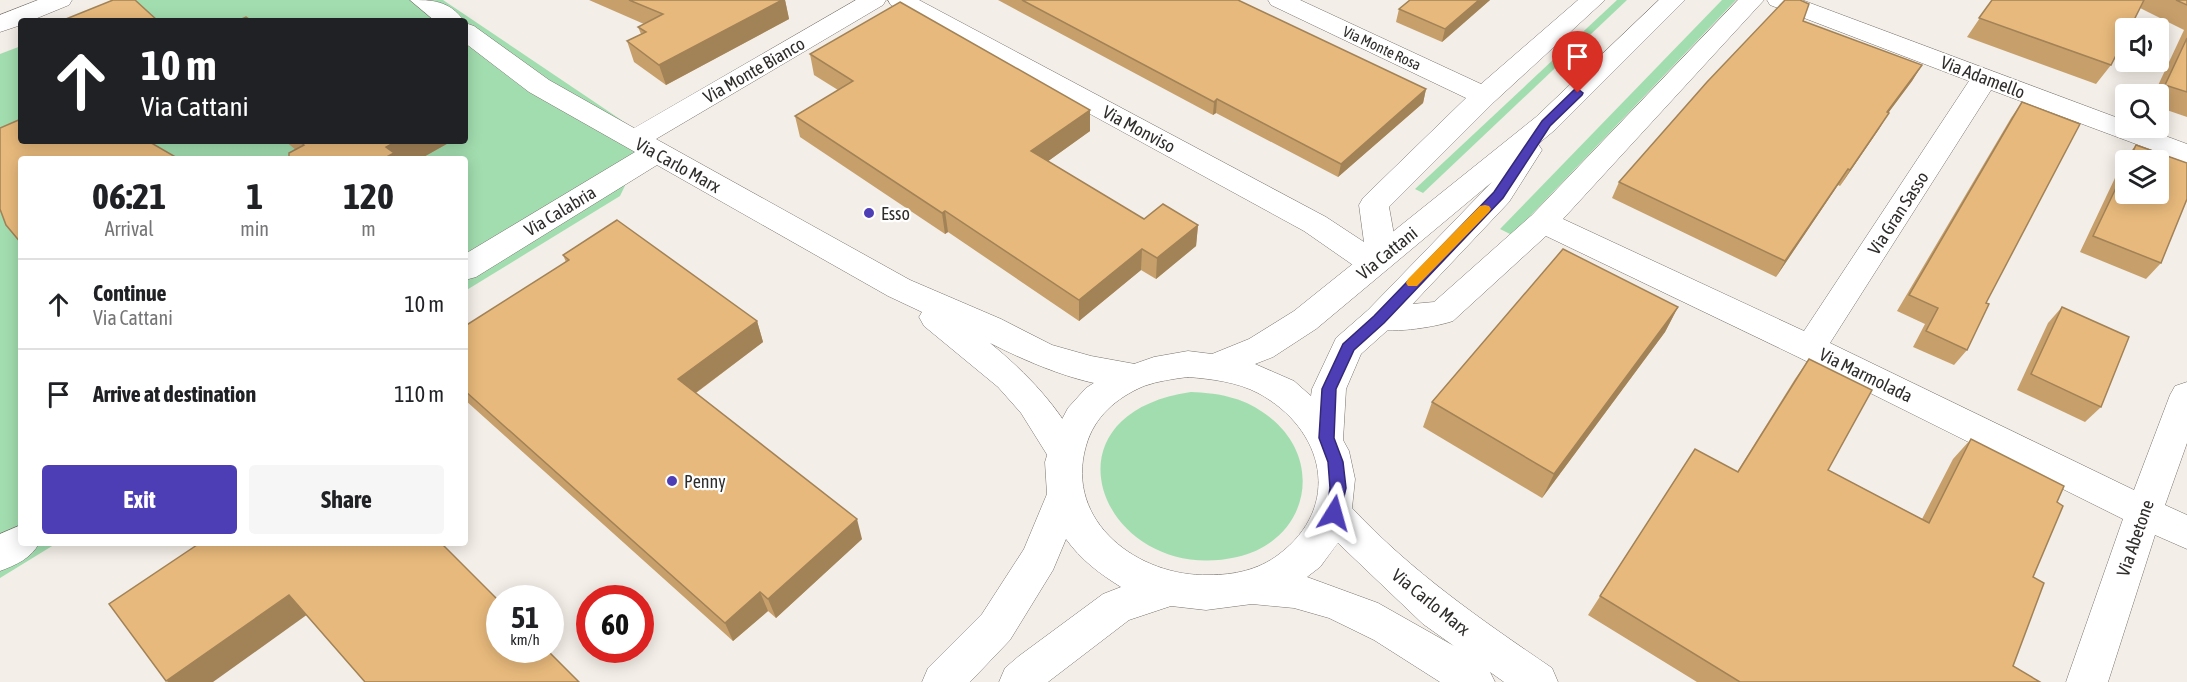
<!DOCTYPE html>
<html lang="en">
<head>
<meta charset="utf-8">
<style>
  body { margin:0; font-family:"Asap Condensed",sans-serif; background:#f6f6f6; color:#202124; height:100vh; display:flex; flex-direction:column; font-size:22px; white-space:nowrap }
  * { box-sizing:border-box; margin:0 }
  p { font-size:20px; color:#757577 }
  .icon { flex:none; width:33px; height:33px; fill:none; stroke:currentColor; stroke-width:2; stroke-linecap:round; stroke-linejoin:round }
  .map { position:relative; flex:1; overflow:hidden }
  .drawer { position:absolute; left:18px; top:156px; width:450px; height:390px; display:flex; flex-direction:column; background:#fff; border-radius:6px; box-shadow:0 3px 15px #0003 }
  .drawer>* { flex:none }
  .hud { position:absolute; left:18px; top:18px; width:450px; height:126px; border-radius:6px; box-shadow:0 3px 15px #0003; background:#202124; color:#fff; overflow:hidden }
  .buttons { position:absolute; left:2115px; top:18px; display:grid; gap:12px }
  .buttons a { display:grid; place-items:center; width:54px; height:54px; border-radius:6px; background:#fff; box-shadow:0 3px 15px #0003; font-size:30px }
  .speed { position:absolute; left:486px; top:585px; display:flex; gap:12px; font-size:30px; font-weight:700; text-align:center }
  .speed>* { display:grid; place-content:center; width:78px; height:78px; border-radius:50%; background:#fff; box-shadow:0 3px 15px #0003; line-height:1 }
  .speed small { font-size:15px; font-weight:400 }
  .speed .limit { border:9px solid #d22; background:#fff; color:#111 }
  .pin { position:absolute; display:grid; place-items:center; width:51px; height:51px; color:#fff; margin:-62px -26px; border-radius:50% 50% 50% 0; rotate:-45deg; box-shadow:0 0 6px #0007 }
  .pin .icon { rotate:45deg }
  .me { position:absolute; width:66px; margin:-33px; rotate:8deg; stroke-linejoin:round; filter:drop-shadow(0 0 4px #0008) }
  .turn { display:flex; align-items:center; gap:21px; height:126px; padding:0 24px; font-size:27px }
  .turn .icon { width:78px; height:78px; stroke-width:2.5 }
  .turn b { display:block; font-size:42px; line-height:51px }
  .eta { display:flex; justify-content:space-evenly; align-items:center; height:102px; text-align:center }
  .eta b { font-size:36px; font-weight:700; line-height:42px }
  .action { display:flex; gap:12px; margin-top:auto; padding:12px 24px }
  .action a { flex:1; height:69px; border-radius:6px; background:#4e3eb6; color:#fff; font-size:24px; font-weight:700; line-height:69px; text-align:center }
  .action a+a { background:#f6f6f6; color:#202124 }
  ul { padding:0; list-style:none }
  li { display:flex; align-items:center; gap:18px; height:90px; padding:0 24px; border-top:2px solid #e0e0e0 }
  li div { flex:1 }
  li b { display:block; font-size:22px }
  li em { font-style:normal }
  .map>svg:first-child { display:block }
  .green { fill:#a2ddaf }
  .lines { fill:none; stroke-linecap:round; stroke-linejoin:round }
  .minor-casing { stroke:#78736d; stroke-width:1 }
  .major-casing { stroke:#78736d; stroke-width:1 }
  .minor { fill:#fff; fill-rule:evenodd }
  .major { fill:#fff; fill-rule:evenodd }
  .wall { fill:#c79f6b; fill-rule:evenodd }
  .shaded-wall { fill:#a28257 }
  .building { fill:#e7b97c; stroke:#a28257; stroke-width:1.5 }
  .route { fill:#4e3eb6; stroke:#332876; stroke-width:1.5 }
  .slow { fill:#f59e0b }
  .poi-dot { fill:#4e3eb6; stroke:#fff; stroke-width:2 }
  .labels { text-anchor:middle; dominant-baseline:central; stroke-width:4.5; stroke-linejoin:round; paint-order:stroke }
  .far-street-label { font-size:15px; fill:#2f2d2b; stroke:#fff }
  .street-label { font-size:18px; fill:#2f2d2b; stroke:#fff }
  .poi-label { font-size:18px; fill:#2f2d2b; stroke:#fff; text-anchor:start }
</style>
</head>
<body>
<div class="map">
<svg width="2187" height="682" viewBox="0 0 2187 682">
  <rect width="100%" height="100%" fill="#f3eee7"/>
  <!-- green -->
  <g class="green">
    <path d="M 131,0 L 443,0 L 648,138 L 620,196 L 465,291 L 465,159 L 21,159 L 21,543 L 57,543 L 0,578 L 0,54 L 21,46 L 21,141 L 465,141 L 465,21 L 81,21 Z"/>
    <path d="M 1617,0 L 1627,0 L 1423,193 L 1415,189 Z"/>
    <path d="M 1722,0 L 1736,0 L 1512,235 L 1500,229 Z"/>
    <path d="M 1191,392 C 1217,393 1242,397 1264,413 C 1326,455 1311,540 1237,557 C 1105,587 1032,415 1191,392 Z"/>
  </g>
  <g class="lines">
    <defs>
      <g id="minor">
        <path d="M 38,0 L 72,0 L 69,5 L 30,21 L 21,21 L 21,25 L 0,32 L 0,15 Z"/>
        <path d="M 410,0 C 432,0 449,0 464,21 L 435,21 Z"/>
        <path d="M 856,0 L 886,0 L 883,5 L 656,139 L 910,280 L 1001,319 L 1052,345 L 1091,356 L 1146,366 L 1151,375 L 1146,384 C 1105,397 1027,362 990,343 C 1028,374 1059,407 1082,451 L 1077,461 L 1064,465 L 1051,461 L 1021,413 L 998,387 L 924,326 L 919,317 L 922,312 L 888,296 L 657,165 L 476,277 L 465,280 L 465,254 L 635,152 L 529,92 L 465,43 L 465,23 L 474,26 L 549,80 L 634,128 Z"/>
        <path d="M 888,0 L 919,0 L 1326,217 L 1364,242 L 1359,205 L 1363,198 L 1466,98 L 1271,5 L 1268,0 L 1300,0 L 1481,84 L 1578,0 L 1605,0 L 1494,102 L 1389,207 L 1398,257 C 1389,271 1379,277 1363,272 L 1304,231 L 891,5 Z"/>
        <path d="M 1738,0 L 1764,0 L 1563,219 L 1804,331 L 1969,81 L 1770,5 L 1767,0 L 1802,0 L 2126,121 L 2126,128 L 2144,128 L 2187,144 L 2187,163 L 1991,90 L 1830,343 L 2134,490 L 2170,395 L 2175,386 L 2187,382 L 2187,443 L 2165,505 L 2187,515 L 2187,549 L 2155,535 L 2108,682 L 2066,682 L 2123,519 L 1798,357 L 1546,236 L 1453,321 C 1432,328 1389,334 1368,328 L 1363,319 L 1368,310 L 1379,307 L 1434,302 L 1532,215 Z"/>
        <path d="M 21,525 L 21,543 L 39,543 C 32,558 16,565 0,571 L 0,534 Z"/>
      </g>
      <path id="major" d="M 1659,0 L 1685,0 L 1556,129 L 1538,144 L 1542,150 L 1509,202 L 1390,328 L 1361,354 L 1346,389 L 1343,440 L 1349,451 L 1355,479 L 1352,508 C 1412,572 1480,619 1552,668 L 1558,682 L 1504,682 L 1490,672 L 1495,682 L 1440,682 L 1374,640 L 1329,618 L 1294,608 L 1252,604 L 1206,610 L 1171,606 L 1129,620 L 1048,682 L 999,682 L 1005,668 L 1019,656 L 1103,594 L 1121,587 C 1100,574 1081,560 1066,539 L 1053,570 L 1010,640 L 970,682 L 922,682 L 928,668 L 982,614 L 1024,549 L 1047,494 L 1045,462 L 1053,436 L 1068,408 L 1086,388 L 1111,372 L 1154,357 L 1188,351 L 1212,354 L 1249,339 L 1294,311 L 1536,117 ZM 1492,182 L 1368,310 L 1336,338 L 1312,389 L 1311,396 L 1294,381 L 1255,364 L 1273,357 L 1316,329 ZM 1188,377 C 1212,379 1237,382 1258,393 C 1325,429 1343,507 1278,555 C 1258,570 1234,575 1209,575 C 1139,577 1064,522 1086,446 C 1094,417 1116,398 1144,386 C 1158,381 1173,379 1188,377 ZM 1338,543 L 1423,624 L 1454,646 L 1378,603 L 1307,577 L 1320,567 Z"/>
    </defs>
    <!-- minor casing -->
    <use href="#minor" class="minor-casing"/>
    <!-- major casing -->
    <use href="#major" class="major-casing"/>
    <!-- minor -->
    <use href="#minor" class="minor"/>
    <!-- major -->
    <use href="#major" class="major"/>
  </g>
  <!-- wall -->
  <g class="wall">
    <path d="M 589,0 L 785,0 L 789,19 L 666,85 L 634,62 L 627,41 L 641,34 L 638,27 L 644,24 Z"/>
    <path d="M 998,0 L 1238,0 L 1426,89 L 1423,103 L 1338,177 L 1216,113 L 1213,115 Z"/>
    <path d="M 1410,0 L 1490,0 L 1442,42 L 1396,22 L 1399,9 Z"/>
    <path d="M 1992,0 L 2187,0 L 2187,117 L 2158,107 L 2158,94 L 2154,94 L 2184,30 L 2140,8 L 2111,65 L 2096,84 L 1967,37 Z"/>
    <path d="M 1803,21 L 1922,65 L 1912,81 L 1888,113 L 1879,129 L 1840,186 L 1838,185 L 1776,277 L 1612,198 L 1619,182 Z"/>
    <path d="M 810,54 L 1090,110 L 1090,131 L 1048,161 L 1144,219 L 1198,225 L 1196,246 L 1156,279 L 1141,270 L 1079,321 L 948,232 L 945,234 L 800,137 L 795,116 L 838,90 L 814,75 Z"/>
    <path d="M 2022,102 L 1986,303 L 1967,350 L 1954,365 L 1913,347 L 1925,324 L 1897,311 L 2011,118 Z"/>
    <path d="M 285,141 L 452,141 L 420,159 L 296,150 Z"/>
    <path d="M 2136,145 L 2187,163 L 2187,199 L 2161,263 L 2146,279 L 2080,252 L 2123,161 ZM 2126,160 L 2158,160 L 2158,194 L 2126,194 Z"/>
    <path d="M 563,255 L 757,321 L 763,342 L 696,393 L 862,539 L 776,618 L 768,611 L 733,641 L 465,400 L 465,326 L 566,262 Z"/>
    <path d="M 1678,307 L 1665,332 L 1542,498 L 1423,427 L 1432,402 Z"/>
    <path d="M 2062,307 L 2101,407 L 2085,422 L 2017,390 L 2048,323 Z"/>
    <path d="M 1809,359 L 1828,470 L 1922,519 L 1953,459 L 1971,439 L 2057,502 L 2033,577 L 2013,666 L 2040,682 L 1697,682 L 1588,615 L 1695,449 L 1737,472 L 1795,379 Z"/>
  </g>
  <!-- shaded-wall -->
  <g class="shaded-wall">
    <path d="M 782,0 L 785,0 L 789,19 L 666,85 L 659,65 Z"/>
    <path d="M 1479,0 L 1490,0 L 1442,42 L 1445,29 Z"/>
    <path d="M 1922,65 L 1912,81 L 1877,128 L 1887,112 Z"/>
    <path d="M 1426,89 L 1423,103 L 1338,177 L 1341,164 Z"/>
    <path d="M 1217,99 L 1216,113 L 1213,115 L 1214,102 Z"/>
    <path d="M 1090,110 L 1090,131 L 1033,172 L 1031,151 Z"/>
    <path d="M 1889,113 L 1879,129 L 1840,186 L 1850,170 Z"/>
    <path d="M 397,141 L 452,141 L 420,159 L 383,159 L 386,147 Z"/>
    <path d="M 1848,169 L 1838,185 L 1776,277 L 1785,261 Z"/>
    <path d="M 945,211 L 948,232 L 945,234 L 942,213 Z"/>
    <path d="M 1198,225 L 1196,246 L 1156,279 L 1157,258 Z"/>
    <path d="M 1142,249 L 1141,270 L 1079,321 L 1079,300 Z"/>
    <path d="M 1678,307 L 1665,332 L 1542,498 L 1554,474 Z"/>
    <path d="M 757,321 L 763,342 L 686,400 L 678,379 Z"/>
    <path d="M 857,519 L 862,539 L 776,618 L 768,599 Z"/>
    <path d="M 760,592 L 768,611 L 733,641 L 725,623 Z"/>
    <path d="M 289,595 L 308,614 L 213,682 L 168,682 L 166,681 Z"/>
  </g>
  <!-- building -->
  <g class="building">
    <path d="M 113,0 L 135,0 L 158,21 L 61,21 Z"/>
    <path d="M 629,0 L 782,0 L 659,65 L 627,41 L 646,32 L 638,27 L 663,14 Z"/>
    <path d="M 1022,0 L 1238,0 L 1426,89 L 1341,164 L 1217,99 L 1214,102 Z"/>
    <path d="M 1410,0 L 1479,0 L 1445,29 L 1399,9 Z"/>
    <path d="M 1785,0 L 1800,0 L 1809,4 L 1803,21 L 1922,65 L 1887,112 L 1889,113 L 1850,170 L 1848,169 L 1785,261 L 1619,182 L 1707,82 Z"/>
    <path d="M 1992,0 L 2144,0 L 2130,28 L 2126,28 L 2126,36 L 2111,65 L 1979,18 Z"/>
    <path d="M 2176,0 L 2187,0 L 2187,5 Z"/>
    <path d="M 900,2 L 1090,110 L 1031,151 L 1144,219 L 1163,204 L 1198,225 L 1157,258 L 1142,249 L 1079,300 L 945,211 L 942,213 L 795,116 L 853,81 L 810,54 Z"/>
    <path d="M 246,17 L 252,21 L 237,21 Z"/>
    <path d="M 2187,38 L 2187,92 L 2165,85 Z"/>
    <path d="M 2022,102 L 2080,124 L 1986,303 L 1989,304 L 1967,350 L 1926,331 L 1938,308 L 1909,295 Z"/>
    <path d="M 21,119 L 21,141 L 148,141 L 179,159 L 21,159 L 21,243 L 6,225 L 0,209 L 0,128 Z"/>
    <path d="M 299,141 L 397,141 L 386,147 L 394,153 L 383,159 L 289,159 L 289,153 L 304,145 Z"/>
    <path d="M 2136,145 L 2187,163 L 2187,199 L 2161,263 L 2093,236 L 2126,167 L 2126,194 L 2158,194 L 2158,160 L 2129,160 Z"/>
    <path d="M 617,220 L 757,321 L 678,379 L 857,519 L 768,599 L 760,592 L 725,623 L 465,391 L 465,326 L 569,260 L 563,255 Z"/>
    <path d="M 1563,249 L 1678,307 L 1554,474 L 1432,402 Z"/>
    <path d="M 2062,307 L 2129,337 L 2101,407 L 2031,374 Z"/>
    <path d="M 1809,359 L 1872,390 L 1828,470 L 1929,523 L 1971,439 L 2064,486 L 2057,502 L 2063,506 L 2033,577 L 2044,583 L 2013,666 L 2040,682 L 1740,682 L 1600,596 L 1695,449 L 1738,472 Z"/>
    <path d="M 200,543 L 441,543 L 500,602 L 500,650 L 547,650 L 579,682 L 365,682 L 289,595 L 166,681 L 109,604 Z"/>
  </g>
  <!-- route -->
  <path class="route" d="M 1578,89 L 1583,93 L 1582,95 L 1550,126 L 1503,198 L 1384,323 L 1354,350 L 1336,389 L 1334,438 L 1343,462 L 1346,488 L 1339,518 L 1334,520 L 1328,518 L 1326,513 L 1330,488 L 1328,462 L 1319,438 L 1322,389 L 1343,344 L 1374,316 L 1494,192 L 1542,121 L 1574,90 Z"/>
  <!-- slow -->
  <path class="slow" d="M 1485,205 L 1489,206 L 1491,209 L 1489,212 L 1417,286 L 1408,286 L 1406,283 L 1408,279 L 1480,206 Z"/>
  <!-- markers -->
  <g class="poi-dot">
    <circle cx="869" cy="213" r="6"/>
    <circle cx="672" cy="481" r="6"/>
  </g>
  <g class="labels">
    <!-- far-street labels -->
    <g class="far-street-label">
      <text transform="translate(1382 48) rotate(25)">Via Monte Rosa</text>
    </g>
    <!-- street labels -->
    <g class="street-label">
      <text transform="translate(754 70) rotate(-30)">Via Monte Bianco</text>
      <text transform="translate(1983 77) rotate(21)">Via Adamello</text>
      <text transform="translate(1139 129) rotate(28)">Via Monviso</text>
      <text transform="translate(678 165) rotate(29)">Via Carlo Marx</text>
      <text transform="translate(560 211) rotate(-31)">Via Calabria</text>
      <text transform="translate(1898 213) rotate(-57)">Via Gran Sasso</text>
      <text transform="translate(1387 253) rotate(-39)">Via Cattani</text>
      <text transform="translate(1866 375) rotate(26)">Via Marmolada</text>
      <text transform="translate(2135 538) rotate(-71)">Via Abetone</text>
      <text transform="translate(1431 602) rotate(39)">Via Carlo Marx</text>
    </g>
    <!-- poi labels -->
    <g class="poi-label">
      <text x="881" y="213">Esso</text>
      <text x="684" y="481">Penny</text>
    </g>
  </g>
</svg>
<div class="buttons">
<a><svg class="icon" aria-label="sound" viewBox="0 0 24 24"><path d="M4 9h4l5-4v14l-5-4H4zM17 9q2 3 0 6"/></svg></a>
<a><svg class="icon" aria-label="search" viewBox="0 0 24 24"><circle cx="10" cy="10" r="6"/><path d="M15 15l6 6"/></svg></a>
<a><svg class="icon" aria-label="layers" viewBox="0 0 24 24"><path d="M12 4l9 5-9 5-9-5zM3 14l9 5 9-5"/></svg></a>
</div>
<div class="speed"><div>51<small>km/h</small></div><div class="limit">60</div></div>
<div class="pin" style="left:1578px;top:93px;background:#d93025"><svg class="icon" aria-label="arrive" viewBox="0 0 24 24"><path d="M6 21V4h12l-3 4 3 4H6"/></svg></div>
<svg class="me" style="left:1334px;top:513px" viewBox="-20 -20 40 40"><path d="M0-17L14 15 0 8-14 15z" fill="#4e3eb6" stroke="#fff" stroke-width="4"/></svg>
<div class="hud">
<div class="turn"><svg class="icon" aria-label="ahead" viewBox="0 0 24 24"><path d="M12 20V5M6 11l6-6 6 6"/></svg><div><b>10 m</b>Via Cattani</div></div>
</div>
<section class="drawer">
<div class="eta">
<div><b>06:21</b><p>Arrival</p></div>
<div><b>1</b><p>min</p></div>
<div><b>120</b><p>m</p></div>
</div>
<ul>
<li><svg class="icon" aria-label="ahead" viewBox="0 0 24 24"><path d="M12 20V5M6 11l6-6 6 6"/></svg><div><b>Continue</b><p>Via Cattani</p></div><em>10 m</em></li>
<li><svg class="icon" aria-label="arrive" viewBox="0 0 24 24"><path d="M6 21V4h12l-3 4 3 4H6"/></svg><div><b>Arrive at destination</b></div><em>110 m</em></li>
</ul>
<div class="action"><a>Exit</a><a>Share</a></div>
</section>
</div>
</body>
</html>
